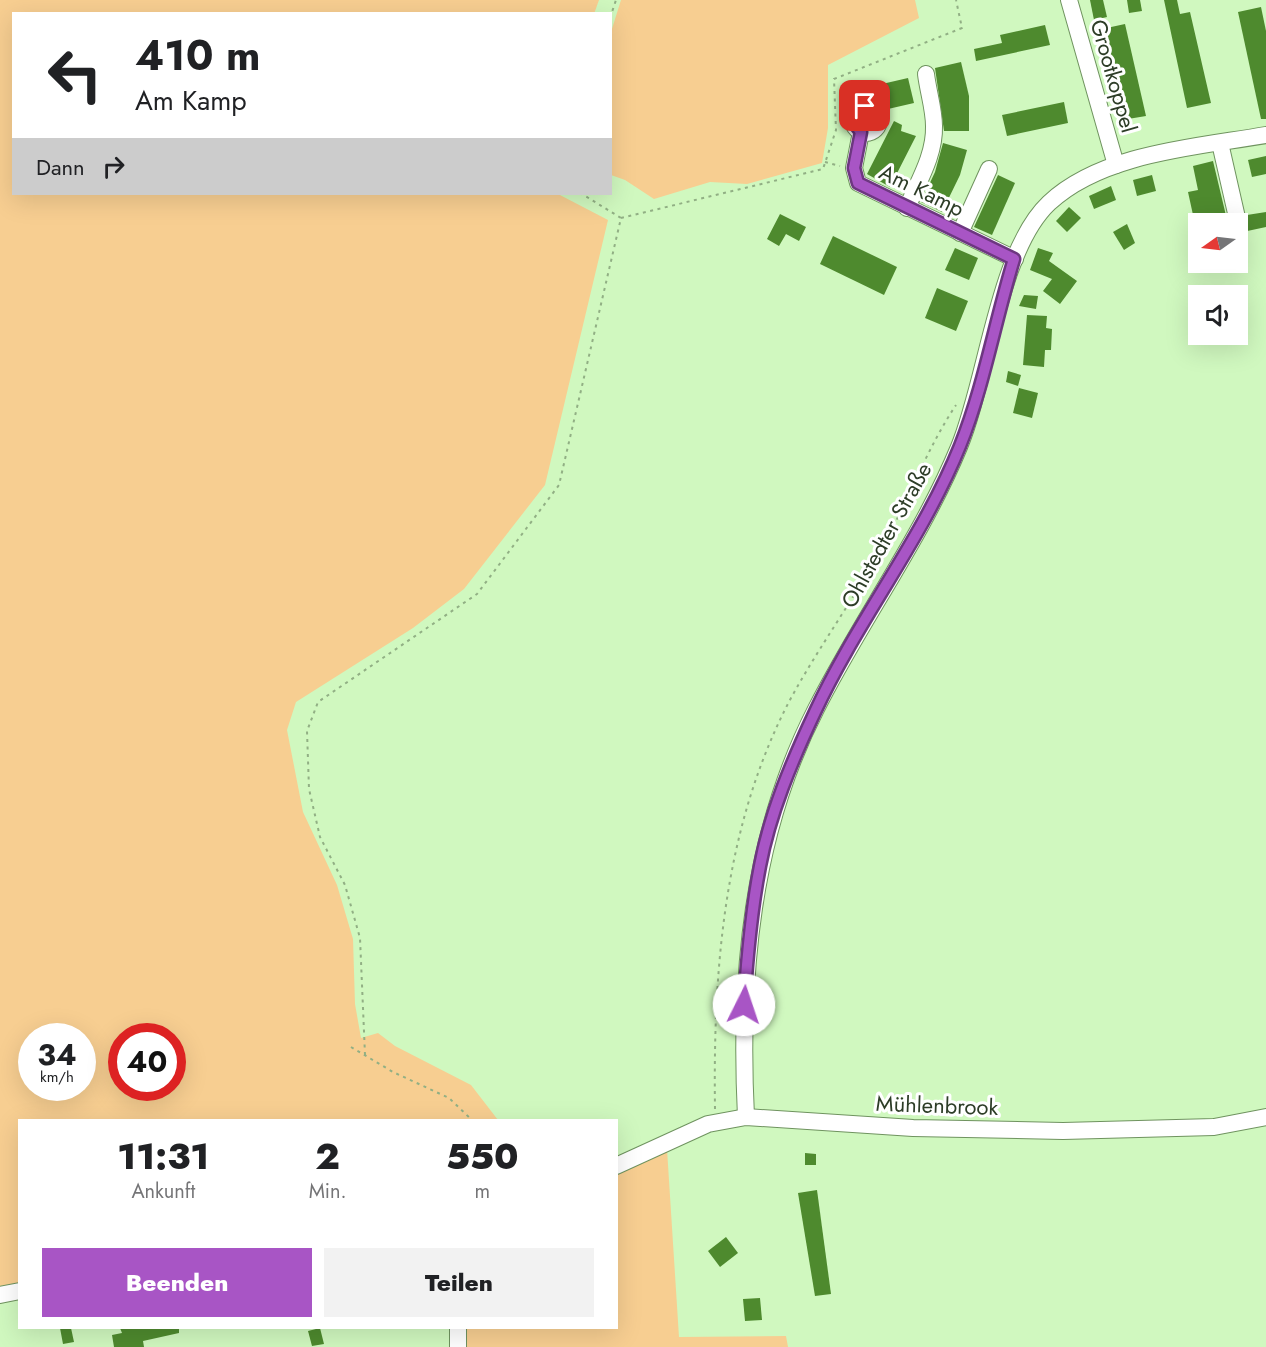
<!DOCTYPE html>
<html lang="de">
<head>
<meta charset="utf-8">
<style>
  body { margin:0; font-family:Jost,sans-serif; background:#f2f2f2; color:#202124; height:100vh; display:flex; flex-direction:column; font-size:22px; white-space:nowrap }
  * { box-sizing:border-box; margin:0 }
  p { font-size:20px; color:#757577 }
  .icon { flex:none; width:33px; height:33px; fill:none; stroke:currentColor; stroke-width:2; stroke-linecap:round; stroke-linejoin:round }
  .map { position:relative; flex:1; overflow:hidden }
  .side { position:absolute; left:18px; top:1119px; width:600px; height:210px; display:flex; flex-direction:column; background:#fff; border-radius:0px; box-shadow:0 6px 24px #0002 }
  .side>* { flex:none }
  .hud { position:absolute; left:12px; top:12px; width:600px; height:183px; border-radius:0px; box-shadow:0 6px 24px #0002; background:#fff; color:#202124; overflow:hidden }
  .needle { width:39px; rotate:256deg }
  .tools { position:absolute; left:1188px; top:213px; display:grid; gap:12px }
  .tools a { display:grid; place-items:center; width:60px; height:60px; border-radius:0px; background:#fff; box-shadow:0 6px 24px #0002; font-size:30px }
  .speed { position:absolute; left:18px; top:1023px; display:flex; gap:12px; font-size:30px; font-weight:700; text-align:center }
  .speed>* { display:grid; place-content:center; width:78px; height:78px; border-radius:50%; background:#fff; box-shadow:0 6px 24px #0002; line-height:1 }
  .speed small { font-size:15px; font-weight:400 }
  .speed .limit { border:9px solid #d22; background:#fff; color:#111 }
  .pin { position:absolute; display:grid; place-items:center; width:51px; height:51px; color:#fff; margin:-26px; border-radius:12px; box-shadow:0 3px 9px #0006 }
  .me { position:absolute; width:66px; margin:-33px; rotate:4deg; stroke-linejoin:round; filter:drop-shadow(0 0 4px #0008) }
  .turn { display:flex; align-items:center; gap:21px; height:126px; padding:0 24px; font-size:27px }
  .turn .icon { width:78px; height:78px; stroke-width:2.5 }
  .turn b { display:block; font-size:42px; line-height:51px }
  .then { display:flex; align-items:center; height:57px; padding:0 24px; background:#0003; gap:12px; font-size:22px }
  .eta { display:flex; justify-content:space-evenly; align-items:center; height:102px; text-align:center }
  .eta b { font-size:36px; font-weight:800; line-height:42px }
  .cta { display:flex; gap:12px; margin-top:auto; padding:12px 24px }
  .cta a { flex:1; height:69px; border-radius:0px; background:#a855c5; color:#fff; font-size:24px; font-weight:800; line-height:69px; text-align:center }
  .cta a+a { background:#f2f2f2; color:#202124 }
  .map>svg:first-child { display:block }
  .green { fill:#f7ce91; fill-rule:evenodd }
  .building { fill:#4e8a2e }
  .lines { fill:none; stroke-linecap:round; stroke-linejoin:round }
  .minor-casing { stroke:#6f935f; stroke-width:18 }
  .path { stroke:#91af84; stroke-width:2; stroke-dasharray:3 4.5; stroke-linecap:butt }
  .minor { stroke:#fff; stroke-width:16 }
  .route-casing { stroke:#6d3780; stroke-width:15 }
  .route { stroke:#a855c5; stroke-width:10 }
  .labels { text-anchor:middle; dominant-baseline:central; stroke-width:6; stroke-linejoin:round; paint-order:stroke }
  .street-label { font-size:22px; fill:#2d3d27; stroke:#fff }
</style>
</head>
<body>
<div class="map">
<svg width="1266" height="1347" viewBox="0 0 1266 1347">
  <rect width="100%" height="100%" fill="#d0f8bf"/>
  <!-- green -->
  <g class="green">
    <path d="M 0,0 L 599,0 L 594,14 L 14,14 L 14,194 L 558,194 L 608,220 L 545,485 L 464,589 L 413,628 L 296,702 L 287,730 L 303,812 L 337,885 L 353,939 L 355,1004 L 361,1038 L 378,1033 L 395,1046 L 471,1085 L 498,1120 L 20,1120 L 19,1283 L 0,1286 ZM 32,1036 L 82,1036 L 82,1088 L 32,1088 ZM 122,1036 L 172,1036 L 172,1088 L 122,1088 Z"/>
    <path d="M 621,0 L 915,0 L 919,18 L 828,65 L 828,128 L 822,163 L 747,184 L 710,182 L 654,199 L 625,180 L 611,175 L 611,32 Z"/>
    <path d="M 667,1149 L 679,1337 L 786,1336 L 788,1347 L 466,1347 L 466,1328 L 616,1328 L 617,1175 Z"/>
  </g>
  <!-- building -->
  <g class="building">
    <path d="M 1090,0 L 1103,0 L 1107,17 L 1094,20 Z"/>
    <path d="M 1127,0 L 1140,0 L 1142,11 L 1129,13 Z"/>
    <path d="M 1164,0 L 1177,0 L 1180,14 L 1190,12 L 1211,103 L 1187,108 Z"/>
    <path d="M 1261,7 L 1266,31 L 1266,119 L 1261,119 L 1238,12 Z"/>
    <path d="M 1125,24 L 1146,116 L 1122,120 L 1102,29 Z"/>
    <path d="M 1045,25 L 1050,45 L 976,61 L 974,49 L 1002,43 L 1000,35 Z"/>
    <path d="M 961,62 L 969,96 L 969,131 L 944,131 L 935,68 Z"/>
    <path d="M 908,78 L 914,103 L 888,109 L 882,84 Z"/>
    <path d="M 1064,102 L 1068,123 L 1007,136 L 1002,115 Z"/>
    <path d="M 894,121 L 902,125 L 901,131 L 916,136 L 890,187 L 867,174 Z"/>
    <path d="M 943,143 L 967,150 L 960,175 L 942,212 L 921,202 L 935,172 Z"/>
    <path d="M 1266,156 L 1266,174 L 1252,177 L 1248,160 Z"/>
    <path d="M 1213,161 L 1228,224 L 1195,224 L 1188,192 L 1198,190 L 1193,166 Z"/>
    <path d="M 998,175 L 1015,183 L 992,235 L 974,227 Z"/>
    <path d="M 1152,175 L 1156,191 L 1137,196 L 1133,180 Z"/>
    <path d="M 1111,186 L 1116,200 L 1094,209 L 1089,196 Z"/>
    <path d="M 1069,207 L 1081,218 L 1067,232 L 1056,221 Z"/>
    <path d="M 1266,212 L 1266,227 L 1238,233 L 1248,226 L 1247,215 Z"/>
    <path d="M 780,214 L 806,227 L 799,241 L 786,234 L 779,246 L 767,239 Z"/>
    <path d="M 1127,224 L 1135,243 L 1124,250 L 1113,232 Z"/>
    <path d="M 833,236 L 897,267 L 884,295 L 820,264 Z"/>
    <path d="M 955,248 L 978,258 L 969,280 L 945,270 Z"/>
    <path d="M 1038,248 L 1053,253 L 1049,261 L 1077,281 L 1060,304 L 1043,291 L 1052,279 L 1030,270 Z"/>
    <path d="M 937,288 L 968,301 L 956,331 L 925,318 Z"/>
    <path d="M 1024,295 L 1038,296 L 1036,309 L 1019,306 Z"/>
    <path d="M 1027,315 L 1047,316 L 1046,328 L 1052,329 L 1051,350 L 1045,350 L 1044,367 L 1023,365 Z"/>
    <path d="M 1008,371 L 1021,375 L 1018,386 L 1006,382 Z"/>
    <path d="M 1019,388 L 1038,393 L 1032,418 L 1013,413 Z"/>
    <path d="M 805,1153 L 816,1154 L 816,1165 L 805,1165 Z"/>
    <path d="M 817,1190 L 831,1294 L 815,1296 L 798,1193 Z"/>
    <path d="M 726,1237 L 738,1253 L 720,1267 L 708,1251 Z"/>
    <path d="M 760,1298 L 762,1320 L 745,1321 L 743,1299 Z"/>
    <path d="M 60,1328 L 71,1328 L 74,1342 L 63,1344 Z"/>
    <path d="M 120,1328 L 179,1328 L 179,1333 L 143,1341 L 144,1347 L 114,1347 L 112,1335 L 122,1333 Z"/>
    <path d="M 320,1328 L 324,1344 L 312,1346 L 308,1331 Z"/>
  </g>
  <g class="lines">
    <defs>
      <g id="minor">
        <path d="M 1069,0 L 1116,165"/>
        <circle cx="866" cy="120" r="13"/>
        <path d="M 861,132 L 854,168 L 858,183 L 1015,259"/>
        <path d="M 1220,143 L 1238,222"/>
        <path d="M 907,208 C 918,182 935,155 934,126 C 934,109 928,91 926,74"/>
        <path d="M 960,233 L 989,169"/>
        <path d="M 746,1117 C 739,977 751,836 816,709 C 861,620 921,539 959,447 C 987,380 998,251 1049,203 C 1102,153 1197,147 1266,135"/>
        <path d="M 616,1166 L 708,1124 L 746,1117 L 913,1128 L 1063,1131 L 1214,1127 L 1266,1117"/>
        <path d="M 0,1295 L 20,1291"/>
        <path d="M 458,1347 L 458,1328"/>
      </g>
    </defs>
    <!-- minor casing -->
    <use href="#minor" class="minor-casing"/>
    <!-- path -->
    <g class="path">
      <path d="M 610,18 L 616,0"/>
      <path d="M 825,162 L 840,166"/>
      <path d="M 621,218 L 823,169 L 836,130 L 834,79 L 962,28 L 956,0"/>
      <path d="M 351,1047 L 393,1072 L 449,1098 L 472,1120"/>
      <path d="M 365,1055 L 360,938 L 345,885 L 320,837 L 309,789 L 307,731 L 318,702 L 477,594 L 559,485 L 621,218 L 582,194"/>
      <path d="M 715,1109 C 713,968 724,824 791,698 C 819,647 853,600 881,550 C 907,503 926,450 956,405"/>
    </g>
    <!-- minor -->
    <use href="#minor" class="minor"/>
  </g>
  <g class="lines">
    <defs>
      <path id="route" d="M 744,1005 C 747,959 751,912 760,866 C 770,813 792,761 815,712 C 857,621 922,540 960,446 C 984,386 995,321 1014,259 L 858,183 L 854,168 L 861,132 L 852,120 L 859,108 L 865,106"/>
    </defs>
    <!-- route casing -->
    <use href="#route" class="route-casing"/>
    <!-- route -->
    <use href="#route" class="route"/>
  </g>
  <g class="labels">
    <!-- street labels -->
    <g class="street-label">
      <text transform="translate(1114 76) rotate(74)">Grootkoppel</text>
      <text transform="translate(922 190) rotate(26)">Am Kamp</text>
      <text transform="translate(886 535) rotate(-61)">Ohlstedter Straße</text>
      <text transform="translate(937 1105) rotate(2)">Mühlenbrook</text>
    </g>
  </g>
</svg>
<div class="tools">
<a><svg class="needle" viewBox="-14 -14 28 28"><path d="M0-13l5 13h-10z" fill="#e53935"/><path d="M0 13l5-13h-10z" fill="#757577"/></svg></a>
<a><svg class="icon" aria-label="sound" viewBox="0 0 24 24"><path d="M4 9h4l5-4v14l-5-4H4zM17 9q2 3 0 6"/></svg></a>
</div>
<div class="speed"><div>34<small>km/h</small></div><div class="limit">40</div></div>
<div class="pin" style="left:865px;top:106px;background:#d93025"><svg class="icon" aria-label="arrive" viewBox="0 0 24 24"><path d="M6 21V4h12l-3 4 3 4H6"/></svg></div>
<svg class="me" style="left:744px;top:1005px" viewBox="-20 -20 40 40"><circle r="19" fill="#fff"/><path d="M0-13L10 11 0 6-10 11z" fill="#a855c5"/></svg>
<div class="hud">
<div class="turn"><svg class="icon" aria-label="left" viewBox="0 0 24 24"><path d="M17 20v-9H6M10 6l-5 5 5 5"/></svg><div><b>410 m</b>Am Kamp</div></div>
<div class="then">Dann<svg class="icon" aria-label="right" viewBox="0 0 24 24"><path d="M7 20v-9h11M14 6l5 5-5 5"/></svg></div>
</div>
<section class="side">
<div class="eta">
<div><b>11:31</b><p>Ankunft</p></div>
<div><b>2</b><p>Min.</p></div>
<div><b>550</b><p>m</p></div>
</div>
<div class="cta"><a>Beenden</a><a>Teilen</a></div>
</section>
</div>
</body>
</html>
